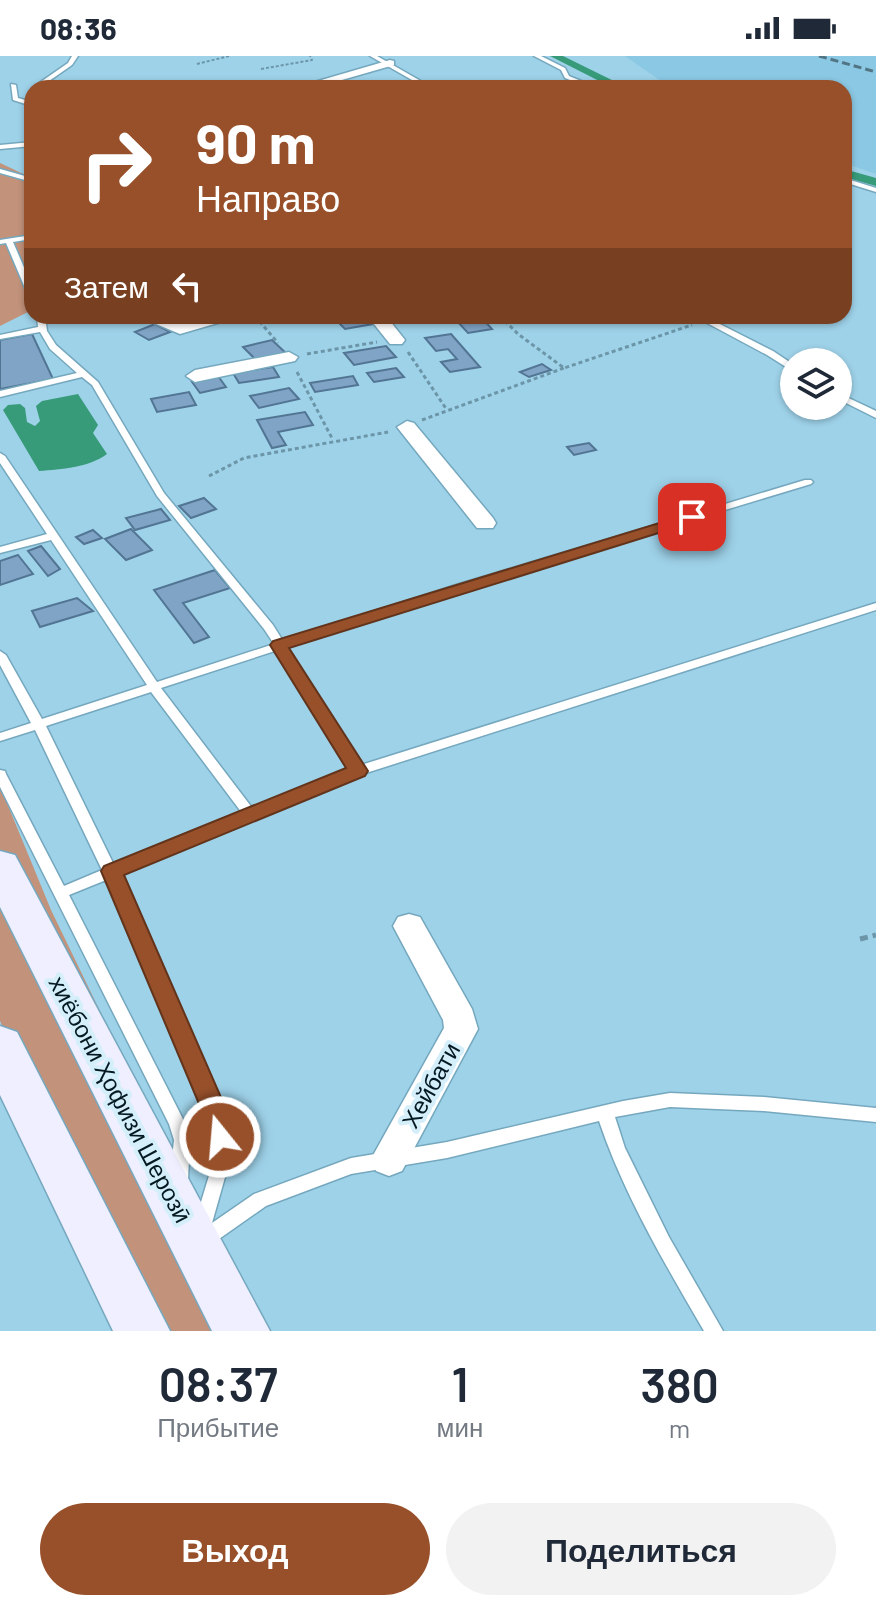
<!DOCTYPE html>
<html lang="ru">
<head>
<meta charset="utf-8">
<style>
  body { margin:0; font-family:Barlow,sans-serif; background:#f2f2f3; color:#1f2937; height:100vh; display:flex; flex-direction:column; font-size:30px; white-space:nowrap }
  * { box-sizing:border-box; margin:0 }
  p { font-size:26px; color:#747a83 }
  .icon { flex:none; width:44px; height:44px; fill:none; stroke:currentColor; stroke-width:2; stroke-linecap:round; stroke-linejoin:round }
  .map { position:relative; height:1275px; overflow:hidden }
  .drawer { display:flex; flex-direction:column; background:#fff; flex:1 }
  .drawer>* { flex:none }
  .guide { position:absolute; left:24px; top:24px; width:828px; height:244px; border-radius:24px; box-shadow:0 2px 6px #0004; background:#97502a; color:#fff; overflow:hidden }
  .buttons { position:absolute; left:780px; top:292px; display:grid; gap:16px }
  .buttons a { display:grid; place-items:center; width:72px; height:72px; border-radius:50%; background:#fff; box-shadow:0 2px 6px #0004; font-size:40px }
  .pin { position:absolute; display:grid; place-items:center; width:68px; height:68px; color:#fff; margin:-34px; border-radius:16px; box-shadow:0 4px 12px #0006 }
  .me { position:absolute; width:88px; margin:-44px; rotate:343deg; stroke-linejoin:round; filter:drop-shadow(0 0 6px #0008) }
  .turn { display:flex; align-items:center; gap:28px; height:168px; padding:0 40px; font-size:36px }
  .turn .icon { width:104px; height:104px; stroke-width:2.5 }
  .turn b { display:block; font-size:56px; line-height:68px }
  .then { display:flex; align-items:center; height:76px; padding:0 40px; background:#0003; gap:16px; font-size:30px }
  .eta { display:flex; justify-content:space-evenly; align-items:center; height:136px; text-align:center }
  .eta b { font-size:48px; font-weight:600; line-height:56px }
  .action { display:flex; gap:16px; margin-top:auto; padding:16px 40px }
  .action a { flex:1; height:92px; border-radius:48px; background:#97502a; color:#fff; font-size:32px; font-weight:600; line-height:92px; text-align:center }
  .action a+a { background:#f2f2f3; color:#1f2937 }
  .status { display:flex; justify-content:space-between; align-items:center; height:56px; padding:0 40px; background:#fff; direction:ltr }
  .status svg { height:22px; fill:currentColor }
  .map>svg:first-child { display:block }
  .built { fill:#8bc8e3 }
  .green { fill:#c2927b }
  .water { fill:#379b79 }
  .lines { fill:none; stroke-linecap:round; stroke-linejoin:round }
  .canal { fill:#379b79; fill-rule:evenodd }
  .building { fill:#80a4c5; stroke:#527594; stroke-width:2 }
  .lane-casing { stroke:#75a8be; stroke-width:3 }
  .street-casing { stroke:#75a8be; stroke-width:3 }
  .secondary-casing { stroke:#75a8be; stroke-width:3 }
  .path-far2 { stroke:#6c96a8; stroke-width:2; stroke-dasharray:3 2; stroke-linecap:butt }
  .path-far1 { stroke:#6c96a8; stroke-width:3; stroke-dasharray:4 3; stroke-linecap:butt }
  .path { stroke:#6c96a8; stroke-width:5; stroke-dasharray:8 5; stroke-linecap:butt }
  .lane { fill:#fff; fill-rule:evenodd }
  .street { fill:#fff; fill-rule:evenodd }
  .secondary { fill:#efefff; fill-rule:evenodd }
  .rail { stroke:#517584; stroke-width:3; stroke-dasharray:8 4; stroke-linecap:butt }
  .route { fill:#97502a; stroke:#62341b; stroke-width:2 }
  .labels { text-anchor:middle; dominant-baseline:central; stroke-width:8; stroke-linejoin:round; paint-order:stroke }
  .near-street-label { font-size:24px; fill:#041921; stroke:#d5effa }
</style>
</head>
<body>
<div class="status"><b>08:36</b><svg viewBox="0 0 49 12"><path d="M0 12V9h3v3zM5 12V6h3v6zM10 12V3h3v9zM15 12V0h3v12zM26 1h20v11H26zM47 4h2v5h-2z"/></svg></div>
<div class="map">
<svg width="876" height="1275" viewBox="0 0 876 1275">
  <rect width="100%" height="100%" fill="#9ed2e9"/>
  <!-- built -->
  <path class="built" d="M 625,0 L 876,0 L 876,118 L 844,107 L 844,32 L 671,32 Z"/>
  <!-- green -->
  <g class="green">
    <path d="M 0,107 L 32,122 L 32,254 L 0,270 Z"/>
    <path d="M 0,730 L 51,854 L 255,1275 L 143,1275 L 0,965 Z"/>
  </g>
  <!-- water -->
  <path class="water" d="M 78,338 L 98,369 L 93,377 L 107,398 C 88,412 62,413 39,415 L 3,354 L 8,349 L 20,348 L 25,352 L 27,366 L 35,370 L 40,365 L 36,350 L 42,345 Z"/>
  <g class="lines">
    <!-- canal -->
    <g class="canal">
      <path d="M 550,0 L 563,0 L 628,32 L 613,32 Z"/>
      <path d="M 844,113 L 876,122 L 876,130 L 844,121 Z"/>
    </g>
  </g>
  <!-- building -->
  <g class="building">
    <path d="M 365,260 L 373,268 L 345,273 L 337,265 Z"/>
    <path d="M 480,260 L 492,273 L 468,277 L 456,264 Z"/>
    <path d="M 155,268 L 170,276 L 149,284 L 135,276 Z"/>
    <path d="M 32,278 L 53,323 L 0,333 L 0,284 Z"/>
    <path d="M 451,278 L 480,311 L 450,316 L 441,306 L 457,303 L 448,293 L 436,295 L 425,282 Z"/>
    <path d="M 272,284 L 289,300 L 256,304 L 243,291 Z"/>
    <path d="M 386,290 L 396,301 L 354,309 L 344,297 Z"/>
    <path d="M 542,308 L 551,314 L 529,321 L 520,316 Z"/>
    <path d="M 273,311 L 279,321 L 239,327 L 233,317 Z"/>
    <path d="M 396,312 L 404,321 L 374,326 L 367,317 Z"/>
    <path d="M 218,320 L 226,331 L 200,337 L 192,326 Z"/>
    <path d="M 353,320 L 358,329 L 315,336 L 310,327 Z"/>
    <path d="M 289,332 L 299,343 L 259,352 L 250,340 Z"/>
    <path d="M 189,336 L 196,349 L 157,356 L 151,343 Z"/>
    <path d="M 305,356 L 313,369 L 278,376 L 286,389 L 272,392 L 257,364 Z"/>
    <path d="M 589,387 L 596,394 L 574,399 L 567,391 Z"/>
    <path d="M 204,442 L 216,453 L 191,462 L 179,450 Z"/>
    <path d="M 161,453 L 170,464 L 135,474 L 126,462 Z"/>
    <path d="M 131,473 L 152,494 L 126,504 L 105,483 Z"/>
    <path d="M 93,474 L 102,482 L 84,488 L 76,481 Z"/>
    <path d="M 41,490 L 60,513 L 48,520 L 28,495 Z"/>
    <path d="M 18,499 L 33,518 L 0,529 L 0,505 Z"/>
    <path d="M 215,514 L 230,532 L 183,547 L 209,581 L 194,587 L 154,534 Z"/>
    <path d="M 77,542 L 93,555 L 40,571 L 32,555 Z"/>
  </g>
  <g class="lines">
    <defs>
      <g id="lane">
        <path d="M 72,0 L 78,0 L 72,9 L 39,32 L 32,32 L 68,7 Z"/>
        <path d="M 370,0 L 377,0 L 433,32 L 426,32 Z"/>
        <path d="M 534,0 L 541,0 L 565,12 L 569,20 L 598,32 L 590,32 L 565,22 L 561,14 Z"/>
        <path d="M 11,28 L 16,29 L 18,42 L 32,46 L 32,50 L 13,44 Z"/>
        <path d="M 32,86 L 32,90 L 0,93 L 0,89 Z"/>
        <path d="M 0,113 L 32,122 L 32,126 L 0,117 Z"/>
        <path d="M 844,122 L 876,132 L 876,136 L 844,126 Z"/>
        <path d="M 32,179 L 32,183 L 13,186 L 32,230 L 32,241 L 28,239 L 6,187 L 0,188 L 0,184 Z"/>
        <path d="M 37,260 L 45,260 L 47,275 L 56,289 L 98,326 L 164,437 L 273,569 L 283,585 L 456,529 L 805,424 L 811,424 L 813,426 L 811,428 L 464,533 L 287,591 L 361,709 L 876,547 L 876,554 L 363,718 L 118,819 L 225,1062 L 231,1100 L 212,1167 L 254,1138 L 351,1102 L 447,1086 L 623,1045 L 670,1037 L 764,1041 L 876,1052 L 876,1066 L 764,1055 L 670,1051 L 615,1061 L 625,1092 L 669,1181 L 723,1275 L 704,1275 C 665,1208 624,1139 599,1065 L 447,1102 L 351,1118 L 266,1150 L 209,1190 L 203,1192 L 197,1190 L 194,1184 L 200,1176 L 197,1175 L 194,1169 L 215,1100 L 209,1062 L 106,824 L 69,839 L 185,1067 L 190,1084 L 188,1123 L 185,1129 L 179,1131 L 173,1129 L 170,1123 L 174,1084 L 169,1068 L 0,731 L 0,714 L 5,715 L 6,718 L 64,830 L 102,814 L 35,674 L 0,685 L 0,677 L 31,667 L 0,609 L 0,595 L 6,599 L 42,663 L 147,629 L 51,484 L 0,497 L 0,491 L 47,478 L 0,407 L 0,397 L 5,400 L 157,626 L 274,588 L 264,573 L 157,440 L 92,329 L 82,321 L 0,341 L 0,335 L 77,317 L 50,293 L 40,276 L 0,283 L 0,279 L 38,271 ZM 278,594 L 350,713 L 253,753 L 161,632 ZM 151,636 L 242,757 L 114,809 L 46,670 Z"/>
        <path d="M 694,260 L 704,260 L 773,295 L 794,309 L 794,316 L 767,299 Z"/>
        <path d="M 838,337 L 876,355 L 876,362 L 838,343 Z"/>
      </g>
      <g id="street">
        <path d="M 390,4 L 394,5 L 394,9 L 314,32 L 294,32 Z"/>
        <path d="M 137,260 L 162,260 L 181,267 L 204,260 L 231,260 L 228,264 L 180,278 Z"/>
        <path d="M 372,260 L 386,260 L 405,284 L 402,288 L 390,288 L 370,263 Z"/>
        <path d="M 289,296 L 298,301 L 295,305 L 195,326 L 186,320 L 195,314 Z"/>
        <path d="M 407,365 L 414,367 L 493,462 L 496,467 L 493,472 L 477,472 L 397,371 Z"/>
        <path d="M 409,858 L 420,861 L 472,953 L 478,973 L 402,1115 L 389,1120 L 376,1115 L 371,1103 L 444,972 L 443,964 L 393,870 L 398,861 Z"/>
      </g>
      <g id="secondary">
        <path d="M 0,795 L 15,799 L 270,1275 L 212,1275 L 0,851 Z"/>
        <path d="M 0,970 L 17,976 L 170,1275 L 113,1275 L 0,1039 Z"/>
      </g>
    </defs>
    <!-- lane casing -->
    <use href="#lane" class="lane-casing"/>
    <!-- street casing -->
    <use href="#street" class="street-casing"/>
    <!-- secondary casing -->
    <use href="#secondary" class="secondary-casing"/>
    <!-- path-far2 -->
    <g class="path-far2">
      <path d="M 197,8 L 229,0"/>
      <path d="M 261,13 L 312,4 L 310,0"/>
    </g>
    <!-- path-far1 -->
    <g class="path-far1">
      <path d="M 255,260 L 278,287"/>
      <path d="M 500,260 L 518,278 L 564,312 L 692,269"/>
      <path d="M 408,296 L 447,354"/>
      <path d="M 307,298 L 377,286"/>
      <path d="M 297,316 L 333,384"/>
      <path d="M 422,364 L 564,312"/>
      <path d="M 209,420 L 244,402 L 388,376"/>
    </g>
    <!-- path -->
    <path class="path" d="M 860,883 L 876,879"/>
    <!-- lane -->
    <use href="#lane" class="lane"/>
    <!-- street -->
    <use href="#street" class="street"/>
    <!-- secondary -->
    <use href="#secondary" class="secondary"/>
    <!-- rail -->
    <path class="rail" d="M 819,0 L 876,16"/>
  </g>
  <!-- route -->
  <path class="route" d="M 692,457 L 697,458 L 697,465 L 289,592 L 368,715 L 365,720 L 124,819 L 230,1062 L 233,1081 L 229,1089 L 220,1092 L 211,1089 L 205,1062 L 101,815 L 104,810 L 346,712 L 270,589 L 273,585 Z"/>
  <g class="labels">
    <!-- near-street labels -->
    <g class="near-street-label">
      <text transform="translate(430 1029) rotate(-61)">Хейбати</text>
      <text transform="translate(121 1043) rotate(62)">хиёбони Ҳофизи Шерозӣ</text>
    </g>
  </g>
</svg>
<div class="buttons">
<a><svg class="icon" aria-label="layers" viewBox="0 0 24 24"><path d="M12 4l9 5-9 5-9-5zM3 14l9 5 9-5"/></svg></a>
</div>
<div class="pin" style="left:692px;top:461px;background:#d93025"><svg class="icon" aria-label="arrive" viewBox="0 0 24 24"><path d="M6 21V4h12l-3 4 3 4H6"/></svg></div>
<svg class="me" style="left:220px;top:1081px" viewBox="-20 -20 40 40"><circle r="17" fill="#97502a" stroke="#fff" stroke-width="3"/><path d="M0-11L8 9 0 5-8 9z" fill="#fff"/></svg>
<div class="guide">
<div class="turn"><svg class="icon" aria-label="right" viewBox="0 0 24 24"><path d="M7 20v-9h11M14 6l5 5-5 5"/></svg><div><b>90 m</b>Направо</div></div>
<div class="then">Затем<svg class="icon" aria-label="left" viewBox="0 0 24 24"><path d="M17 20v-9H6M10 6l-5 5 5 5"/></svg></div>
</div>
</div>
<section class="drawer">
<div class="eta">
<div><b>08:37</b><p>Прибытие</p></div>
<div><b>1</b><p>мин</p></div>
<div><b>380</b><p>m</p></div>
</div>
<div class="action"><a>Выход</a><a>Поделиться</a></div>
</section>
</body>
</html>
